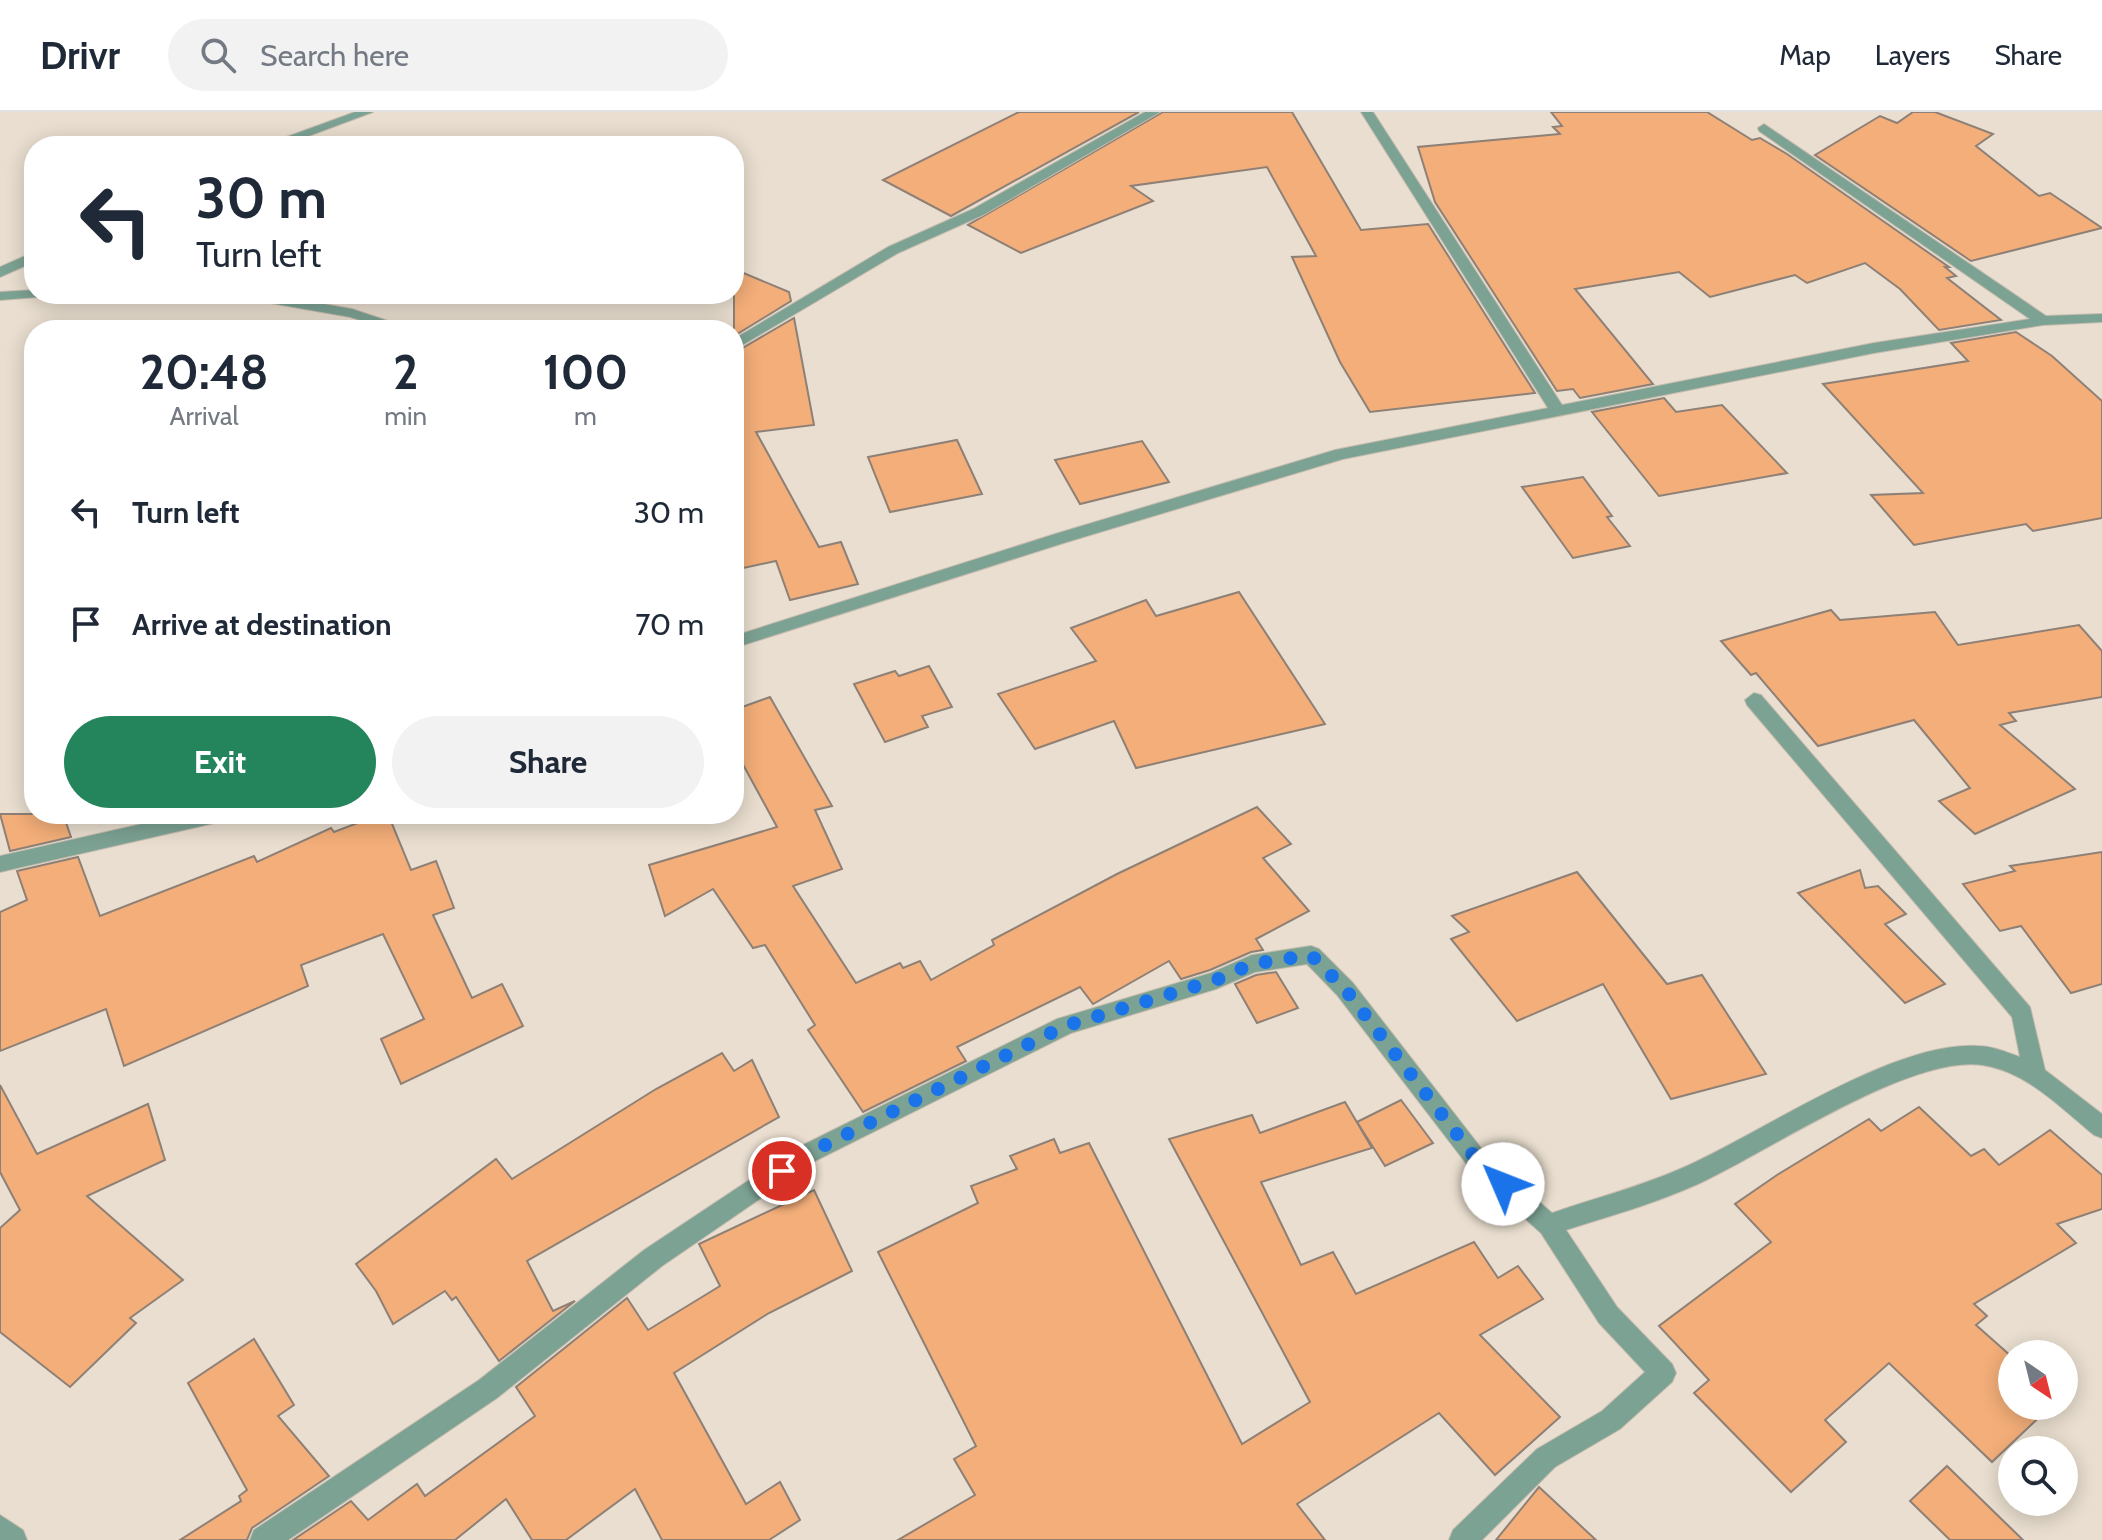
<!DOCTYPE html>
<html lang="en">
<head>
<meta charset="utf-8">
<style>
  body { margin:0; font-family:Cabin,sans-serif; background:#f2f2f3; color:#1f2937; height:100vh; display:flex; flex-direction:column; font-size:30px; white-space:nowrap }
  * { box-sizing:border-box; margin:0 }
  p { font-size:26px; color:#747a83 }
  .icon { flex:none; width:44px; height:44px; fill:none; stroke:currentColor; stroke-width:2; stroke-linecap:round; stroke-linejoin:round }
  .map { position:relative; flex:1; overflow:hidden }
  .details { position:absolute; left:24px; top:208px; width:720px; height:504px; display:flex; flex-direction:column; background:#fff; border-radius:32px; box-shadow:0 4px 20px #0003 }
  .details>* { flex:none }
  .guide { position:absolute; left:24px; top:24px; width:720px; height:168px; border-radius:32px; box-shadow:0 4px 20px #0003; background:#fff; color:#1f2937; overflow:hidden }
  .needle { width:52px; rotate:145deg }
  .tools { position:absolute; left:1998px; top:1228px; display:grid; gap:16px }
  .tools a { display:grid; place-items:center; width:80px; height:80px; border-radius:50%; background:#fff; box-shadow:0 4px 20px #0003; font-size:40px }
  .pin { position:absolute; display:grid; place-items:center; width:68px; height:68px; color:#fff; margin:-34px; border:4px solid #fff; border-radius:50%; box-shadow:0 2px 8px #0007 }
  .me { position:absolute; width:88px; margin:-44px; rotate:314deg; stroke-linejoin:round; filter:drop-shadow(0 0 6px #0008) }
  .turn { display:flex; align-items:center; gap:28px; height:168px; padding:0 40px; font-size:36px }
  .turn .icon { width:104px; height:104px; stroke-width:2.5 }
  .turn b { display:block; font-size:56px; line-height:68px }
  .eta { display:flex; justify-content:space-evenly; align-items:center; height:136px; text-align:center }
  .eta b { font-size:48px; font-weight:800; line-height:56px }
  .button { display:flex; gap:16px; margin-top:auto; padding:16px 40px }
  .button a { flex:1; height:92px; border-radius:48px; background:#24855d; color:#fff; font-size:32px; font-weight:800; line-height:92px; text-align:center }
  .button a+a { background:#f2f2f3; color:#1f2937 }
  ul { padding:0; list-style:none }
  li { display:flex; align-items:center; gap:24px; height:112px; padding:0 40px }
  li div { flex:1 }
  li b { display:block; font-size:30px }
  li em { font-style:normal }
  header { display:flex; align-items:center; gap:48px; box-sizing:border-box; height:112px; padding:0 40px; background:#fff; border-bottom:2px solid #e0e1e3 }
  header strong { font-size:38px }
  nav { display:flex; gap:44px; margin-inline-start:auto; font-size:28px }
  .search { width:560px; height:72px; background:#f2f2f3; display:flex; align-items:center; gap:20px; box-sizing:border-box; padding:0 28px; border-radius:44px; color:#747a83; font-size:30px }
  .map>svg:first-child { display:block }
  .building { fill:#f3ae79; stroke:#8e8076; stroke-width:2 }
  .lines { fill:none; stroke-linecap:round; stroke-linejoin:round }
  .minor-casing { stroke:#c6bcaf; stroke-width:2 }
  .minor { fill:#7ca293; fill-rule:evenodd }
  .route { stroke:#1a73e8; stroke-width:14; stroke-dasharray:0 25.2 }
</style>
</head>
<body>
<header>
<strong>Drivr</strong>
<div class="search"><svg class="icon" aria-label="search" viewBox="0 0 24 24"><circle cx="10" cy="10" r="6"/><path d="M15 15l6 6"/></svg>Search here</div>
<nav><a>Map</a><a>Layers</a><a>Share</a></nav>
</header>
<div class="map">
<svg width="2102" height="1428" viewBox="0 0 2102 1428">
  <rect width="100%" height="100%" fill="#e9decf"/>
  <!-- building -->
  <g class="building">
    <path d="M 1019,0 L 1139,0 L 951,104 L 883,68 Z"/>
    <path d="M 1163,0 L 1292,0 L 1361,118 L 1428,112 L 1535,281 L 1370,300 L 1340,250 L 1292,145 L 1316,144 L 1267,55 L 1131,74 L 1153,89 L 1021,141 L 968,113 Z"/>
    <path d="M 1551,0 L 1707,0 L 1752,28 L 1760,26 L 1787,42 L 1949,155 L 1945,155 L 1956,164 L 1947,166 L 2001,208 L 1939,218 L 1900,177 L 1865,151 L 1807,171 L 1795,163 L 1710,185 L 1679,160 L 1575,177 L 1653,272 L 1580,286 L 1573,277 L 1557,279 L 1435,90 L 1418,35 L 1560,22 L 1553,15 L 1562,14 Z"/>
    <path d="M 1913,0 L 1935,0 L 1993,22 L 1976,34 L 2039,84 L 2050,81 L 2102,116 L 1971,149 L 1815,43 L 1880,4 L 1897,11 Z"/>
    <path d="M 734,157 L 789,180 L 791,189 L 734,224 Z"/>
    <path d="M 794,206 L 814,313 L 756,320 L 819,435 L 841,430 L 858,472 L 790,488 L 776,449 L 734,458 L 734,241 Z"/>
    <path d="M 2016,220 L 2052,244 L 2102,289 L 2102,406 L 2033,419 L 2026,412 L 1914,433 L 1871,383 L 1923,381 L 1823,272 L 1968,249 L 1951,231 Z"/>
    <path d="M 1664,286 L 1676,300 L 1722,293 L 1787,361 L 1659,384 L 1592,300 Z"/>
    <path d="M 957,328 L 982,382 L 890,400 L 868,345 Z"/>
    <path d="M 1142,329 L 1169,370 L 1080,392 L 1055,348 Z"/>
    <path d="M 1583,365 L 1612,404 L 1607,405 L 1630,434 L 1573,446 L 1522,375 Z"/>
    <path d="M 1239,480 L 1325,612 L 1136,656 L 1114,609 L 1035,637 L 998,582 L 1096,549 L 1071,516 L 1146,488 L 1156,504 Z"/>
    <path d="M 1831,498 L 1840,508 L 1935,500 L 1958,533 L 2079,513 L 2102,539 L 2102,585 L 2009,601 L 2016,609 L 2000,613 L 2075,677 L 1975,722 L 1939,689 L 1970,676 L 1914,608 L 1818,634 L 1756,561 L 1751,563 L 1721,529 Z"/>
    <path d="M 929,554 L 952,595 L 922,604 L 928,615 L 885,630 L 854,572 L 895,559 L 899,564 Z"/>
    <path d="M 770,585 L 832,694 L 815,698 L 842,757 L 793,774 L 856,871 L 900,851 L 903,856 L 920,849 L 931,868 L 994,833 L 992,828 L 1117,762 L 1257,695 L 1291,732 L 1263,746 L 1309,799 L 1256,827 L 1263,838 L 1251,840 L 1210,858 L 1181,867 L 1169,849 L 1093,892 L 1080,875 L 957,935 L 966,949 L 863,1000 L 808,918 L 815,913 L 765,833 L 753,836 L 713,777 L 665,804 L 649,753 L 777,715 L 734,636 L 734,598 Z"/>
    <path d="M 0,702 L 63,702 L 71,725 L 10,739 Z"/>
    <path d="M 381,702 L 388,702 L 411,758 L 436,749 L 454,796 L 433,803 L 472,886 L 502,872 L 523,914 L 401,972 L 381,927 L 424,907 L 383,822 L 301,853 L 308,874 L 124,954 L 106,897 L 0,939 L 0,800 L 27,788 L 17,759 L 78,745 L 100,804 L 254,744 L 257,750 L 331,716 L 334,720 Z"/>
    <path d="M 2102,740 L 2102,872 L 2071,881 L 2021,814 L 2000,819 L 1963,772 L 2015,759 L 2010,754 Z"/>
    <path d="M 1860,758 L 1865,776 L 1878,774 L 1906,802 L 1885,812 L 1945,872 L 1905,891 L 1798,781 Z"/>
    <path d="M 1577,760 L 1667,872 L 1702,863 L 1766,962 L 1671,987 L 1603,872 L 1517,909 L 1451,827 L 1469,820 L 1452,804 Z"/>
    <path d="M 1276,860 L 1298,896 L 1257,911 L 1235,872 L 1256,863 Z"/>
    <path d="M 722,941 L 734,959 L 752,948 L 779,1005 L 527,1149 L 553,1199 L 575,1189 L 499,1249 L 456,1185 L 452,1188 L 445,1179 L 393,1212 L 376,1179 L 356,1152 L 496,1047 L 512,1067 L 656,977 Z"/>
    <path d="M 0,973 L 37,1042 L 148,992 L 165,1048 L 87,1084 L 183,1168 L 130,1206 L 136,1211 L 70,1275 L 0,1220 L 0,1116 L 20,1098 L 0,1060 Z"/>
    <path d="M 1401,988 L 1433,1031 L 1385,1054 L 1357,1010 Z"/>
    <path d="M 1345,990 L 1372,1036 L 1261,1070 L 1301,1153 L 1333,1140 L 1356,1182 L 1474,1130 L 1498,1166 L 1518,1154 L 1543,1187 L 1480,1223 L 1560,1305 L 1495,1363 L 1439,1301 L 1297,1392 L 1325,1428 L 898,1428 L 975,1383 L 954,1347 L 976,1334 L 878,1140 L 978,1091 L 971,1074 L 1017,1057 L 1010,1044 L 1054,1027 L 1060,1041 L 1089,1031 L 1242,1332 L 1310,1290 L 1169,1027 L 1252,1003 L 1260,1021 Z"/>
    <path d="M 1919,995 L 1971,1044 L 1984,1037 L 1999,1053 L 2050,1018 L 2102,1063 L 2102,1097 L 2057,1112 L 2076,1131 L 1974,1192 L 1987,1204 L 1976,1213 L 2012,1245 L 2012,1294 L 2051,1294 L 1992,1350 L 1889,1251 L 1825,1308 L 1846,1330 L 1791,1380 L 1694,1281 L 1709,1268 L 1659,1214 L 1771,1130 L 1735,1092 L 1777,1063 L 1869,1007 L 1881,1019 Z"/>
    <path d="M 814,1078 L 852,1159 L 769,1201 L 674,1261 L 746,1392 L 780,1370 L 800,1408 L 769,1428 L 662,1428 L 635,1377 L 566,1428 L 532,1428 L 506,1387 L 455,1428 L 293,1428 L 351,1389 L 368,1408 L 417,1372 L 425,1384 L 535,1304 L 516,1275 L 627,1186 L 648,1218 L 720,1174 L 699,1132 Z"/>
    <path d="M 254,1227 L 294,1293 L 278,1304 L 329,1364 L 252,1416 L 247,1428 L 180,1428 L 241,1389 L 239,1384 L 247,1378 L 188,1271 Z"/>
    <path d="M 1947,1354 L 2023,1428 L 1950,1428 L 1910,1389 Z"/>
    <path d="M 1539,1375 L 1596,1428 L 1496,1428 Z"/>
  </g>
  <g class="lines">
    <defs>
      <g id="minor">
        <path d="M 355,0 L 373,0 L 282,34 L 262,34 Z"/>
        <path d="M 1145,0 L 1160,0 L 983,103 L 898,141 L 734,238 L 734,227 L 888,135 L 973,97 Z"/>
        <path d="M 1361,0 L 1373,0 L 1562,293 L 1874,231 L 2030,207 L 1759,19 L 1758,16 L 1764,12 L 2046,204 L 2102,202 L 2102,210 L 2043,213 L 1874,241 L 1343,347 L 1067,430 L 734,536 L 734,524 L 1055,422 L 1335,338 L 1548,296 Z"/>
        <path d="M 34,140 L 34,150 L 0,165 L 0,155 Z"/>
        <path d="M 34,178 L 34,182 L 41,182 L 39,185 L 0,188 L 0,180 Z"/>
        <path d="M 44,182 L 267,182 L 352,197 L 415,218 L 392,218 L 350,205 L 259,189 L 51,186 Z"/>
        <path d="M 1754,581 L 1761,583 L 2030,895 L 2045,958 L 2102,1002 L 2102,1026 L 2094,1023 C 2061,996 2026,959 1982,953 C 1909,943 1768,1040 1698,1072 C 1656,1091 1610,1104 1566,1118 L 1617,1195 L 1672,1252 L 1676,1261 L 1672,1270 L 1620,1317 L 1555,1355 L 1482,1428 L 1449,1428 L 1453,1418 L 1537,1337 L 1602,1299 L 1645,1260 L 1599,1211 L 1541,1121 L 1472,1059 L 1337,883 L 1307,852 L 1255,860 L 1216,877 L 1071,921 L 815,1049 L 662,1154 L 497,1286 L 288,1428 L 250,1428 L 254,1418 L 479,1268 L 644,1138 L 799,1035 L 1057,907 L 1211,861 L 1252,843 L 1311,834 L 1319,837 L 1353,871 L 1488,1045 L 1552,1101 C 1595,1086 1639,1075 1680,1057 C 1759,1023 1894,928 1978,934 C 1993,934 2006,940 2020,945 L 2012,905 L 1747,593 L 1745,588 Z"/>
        <path d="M 186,702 L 229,702 L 226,707 L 219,710 L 0,760 L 0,744 Z"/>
        <path d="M 0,1403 L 23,1418 L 27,1428 L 0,1428 Z"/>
      </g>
    </defs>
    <!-- minor casing -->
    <use href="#minor" class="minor-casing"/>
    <!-- minor -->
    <use href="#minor" class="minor"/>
  </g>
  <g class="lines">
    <!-- route -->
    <path class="route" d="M 782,1059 L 807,1042 L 1065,914 L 1216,868 L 1252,852 L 1311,843 L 1345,877 L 1480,1052 L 1503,1072"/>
  </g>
</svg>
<div class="tools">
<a><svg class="needle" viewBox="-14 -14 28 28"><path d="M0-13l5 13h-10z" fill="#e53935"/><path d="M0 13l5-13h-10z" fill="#747a83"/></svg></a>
<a><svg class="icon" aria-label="search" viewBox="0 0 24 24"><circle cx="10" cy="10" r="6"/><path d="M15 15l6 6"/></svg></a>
</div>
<div class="pin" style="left:782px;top:1059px;background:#d93025"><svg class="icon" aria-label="arrive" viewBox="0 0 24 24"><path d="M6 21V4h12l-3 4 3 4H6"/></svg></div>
<svg class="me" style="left:1503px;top:1072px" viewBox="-20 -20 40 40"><circle r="19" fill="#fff"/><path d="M0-13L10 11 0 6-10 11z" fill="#1a73e8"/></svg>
<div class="guide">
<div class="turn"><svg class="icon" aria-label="left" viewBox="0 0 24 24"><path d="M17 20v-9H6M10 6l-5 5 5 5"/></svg><div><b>30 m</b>Turn left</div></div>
</div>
<section class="details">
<div class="eta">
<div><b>20:48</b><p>Arrival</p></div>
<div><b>2</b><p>min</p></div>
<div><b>100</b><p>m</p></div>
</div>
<ul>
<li><svg class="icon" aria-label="left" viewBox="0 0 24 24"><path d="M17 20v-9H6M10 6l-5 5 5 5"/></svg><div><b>Turn left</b></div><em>30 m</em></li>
<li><svg class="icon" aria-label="arrive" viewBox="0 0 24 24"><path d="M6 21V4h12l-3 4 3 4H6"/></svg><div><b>Arrive at destination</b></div><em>70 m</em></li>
</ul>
<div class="button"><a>Exit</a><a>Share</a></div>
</section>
</div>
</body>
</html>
